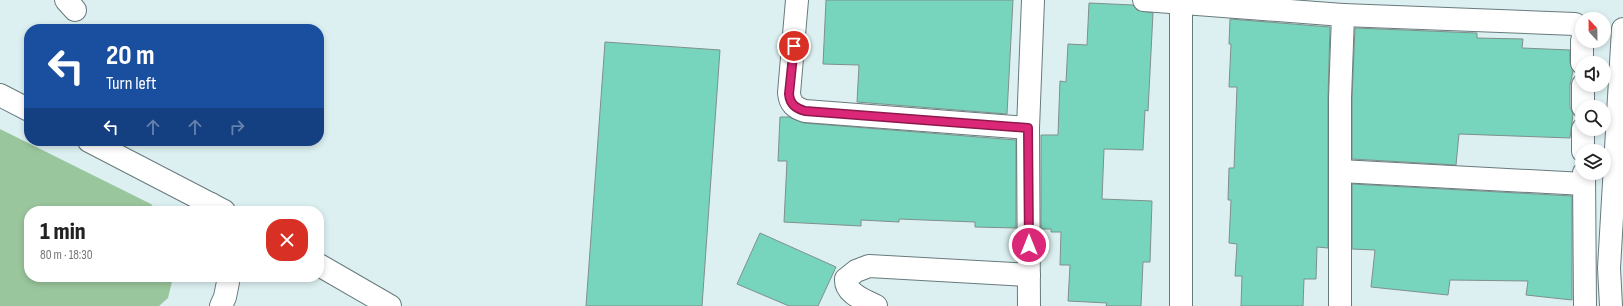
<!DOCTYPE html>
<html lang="en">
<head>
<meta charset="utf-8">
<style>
  body { margin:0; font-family:"Sofia Sans Condensed",sans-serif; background:#f2f2f2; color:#222; height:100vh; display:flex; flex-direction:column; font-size:15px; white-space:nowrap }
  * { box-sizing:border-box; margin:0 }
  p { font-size:13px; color:#767676 }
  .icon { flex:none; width:22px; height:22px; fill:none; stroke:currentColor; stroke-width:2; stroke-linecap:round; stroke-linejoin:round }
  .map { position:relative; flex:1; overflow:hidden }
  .drawer { position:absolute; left:24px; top:206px; width:300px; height:76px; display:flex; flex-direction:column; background:#fff; border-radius:16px; box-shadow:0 2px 6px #0003 }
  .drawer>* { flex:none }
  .guide { position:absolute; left:24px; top:24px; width:300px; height:122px; border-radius:16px; box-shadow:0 2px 6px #0003; background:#1a4fa0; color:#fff; overflow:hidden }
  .needle { width:26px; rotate:338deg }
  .controls { position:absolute; left:1575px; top:12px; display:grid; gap:8px }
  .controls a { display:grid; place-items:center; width:36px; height:36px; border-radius:50%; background:#fff; box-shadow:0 2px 6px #0003; font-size:20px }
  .pin { position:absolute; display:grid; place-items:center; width:34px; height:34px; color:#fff; margin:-17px; border:2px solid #fff; border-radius:50%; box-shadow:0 1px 4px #0007 }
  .me { position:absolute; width:44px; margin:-22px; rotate:0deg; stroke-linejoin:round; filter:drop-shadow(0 0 3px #0008) }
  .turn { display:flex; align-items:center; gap:14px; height:84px; padding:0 16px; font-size:18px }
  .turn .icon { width:52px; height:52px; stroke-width:2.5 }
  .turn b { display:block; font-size:28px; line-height:34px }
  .lanes { display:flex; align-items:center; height:38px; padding:0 16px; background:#0003; justify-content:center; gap:20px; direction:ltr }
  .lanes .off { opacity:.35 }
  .round { display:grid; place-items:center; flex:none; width:42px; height:42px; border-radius:16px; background:#f2f2f2 }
  .overview { display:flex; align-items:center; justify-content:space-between; height:68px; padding:0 16px }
  h1 { font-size:24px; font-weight:800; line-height:30px }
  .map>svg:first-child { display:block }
  .green { fill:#9ac69d }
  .building { fill:#76d5bc; stroke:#7f908b }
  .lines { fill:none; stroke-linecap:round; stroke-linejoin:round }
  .minor-casing { stroke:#687a7c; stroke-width:24 }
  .highway-casing { stroke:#687a7c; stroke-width:24 }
  .minor { stroke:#fff; stroke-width:22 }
  .highway { stroke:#fff; stroke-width:22 }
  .route-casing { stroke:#8e194d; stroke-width:10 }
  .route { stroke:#db2777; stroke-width:7 }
</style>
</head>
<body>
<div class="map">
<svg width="1623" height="306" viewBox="0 0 1623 306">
  <rect width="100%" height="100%" fill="#dcf0f2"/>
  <!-- green -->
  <path class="green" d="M 0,129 L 151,204 L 157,211 L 29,211 L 29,277 L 173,277 L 168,298 L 159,306 L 0,306 Z"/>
  <!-- building -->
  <g class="building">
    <path d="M 826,0 L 1013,0 L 1007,114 L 857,102 L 859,65 L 823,64 Z"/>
    <path d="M 1089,3 L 1133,5 L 1137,10 L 1153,13 L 1148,111 L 1145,110 L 1143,150 L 1104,149 L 1102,199 L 1152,201 L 1150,262 L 1143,262 L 1141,306 L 1106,306 L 1107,303 L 1068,301 L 1070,265 L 1060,265 L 1061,232 L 1051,232 L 1051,229 L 1041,229 L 1041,135 L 1058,135 L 1060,81 L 1066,82 L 1068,44 L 1087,45 Z"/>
    <path d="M 1230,19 L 1330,27 L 1328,98 L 1328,248 L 1317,247 L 1316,279 L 1304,279 L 1303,306 L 1241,306 L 1242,276 L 1235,276 L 1237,244 L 1229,243 L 1231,200 L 1228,200 L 1229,168 L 1234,168 L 1237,87 L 1229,87 L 1231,44 L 1229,44 Z"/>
    <path d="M 1355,28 L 1477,33 L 1477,38 L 1523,39 L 1522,48 L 1570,50 L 1570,63 L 1573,71 L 1570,85 L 1570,107 L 1573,114 L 1570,138 L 1459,134 L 1456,165 L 1352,159 L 1352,98 Z"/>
    <path d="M 605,42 L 720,50 L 702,306 L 586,306 Z"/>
    <path d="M 780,117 L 789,117 L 804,123 L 1016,140 L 1016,228 L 975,227 L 975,222 L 899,219 L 899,222 L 861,220 L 861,226 L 784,222 L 787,161 L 778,161 Z"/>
    <path d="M 1352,184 L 1572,196 L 1572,300 L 1526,295 L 1528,281 L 1450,280 L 1448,295 L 1371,287 L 1375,250 L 1352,249 Z"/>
    <path d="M 760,233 L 836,267 L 818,306 L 789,306 L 737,284 Z"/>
  </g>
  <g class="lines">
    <defs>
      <g id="minor">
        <path d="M 66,0 L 75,10"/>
        <path d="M 797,0 L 789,93 C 790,104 795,108 805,111 L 1028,128"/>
        <path d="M 1144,0 L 1343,15 L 1340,98 L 1340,306"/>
        <path d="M 1181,4 L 1181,306"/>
        <path d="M 1343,15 L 1575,24 L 1580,27 L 1582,32"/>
        <path d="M 1582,41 L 1582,63"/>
        <path d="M 1583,85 L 1583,107"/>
        <path d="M 0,95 L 29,110"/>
        <path d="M 1583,129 L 1583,151"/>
        <path d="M 89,141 L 224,211"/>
        <path d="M 1340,171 L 1584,184"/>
        <path d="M 1584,173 L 1585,306"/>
        <path d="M 319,265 L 390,306"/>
        <path d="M 876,306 C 865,300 845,294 846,279 L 856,271 L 869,266 L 1029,275"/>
        <path d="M 1029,306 L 1028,128 L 1033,0"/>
        <path d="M 1611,306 L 1609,268 L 1623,29"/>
      </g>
      <g id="highway">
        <path d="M 211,204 L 216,211"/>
        <path d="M 221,306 L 225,297 L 229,277"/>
      </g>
    </defs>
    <!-- minor casing -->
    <use href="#minor" class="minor-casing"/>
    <!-- highway casing -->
    <use href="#highway" class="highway-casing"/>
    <!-- minor -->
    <use href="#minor" class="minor"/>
    <!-- highway -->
    <use href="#highway" class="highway"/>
  </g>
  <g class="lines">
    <defs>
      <path id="route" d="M 794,46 L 789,94 C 790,104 795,108 805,111 L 1028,128 L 1029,245"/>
    </defs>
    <!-- route casing -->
    <use href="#route" class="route-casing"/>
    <!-- route -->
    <use href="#route" class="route"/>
  </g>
</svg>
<div class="controls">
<a><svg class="needle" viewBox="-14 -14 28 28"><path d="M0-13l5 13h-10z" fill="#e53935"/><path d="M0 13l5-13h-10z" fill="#767676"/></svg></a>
<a><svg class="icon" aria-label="sound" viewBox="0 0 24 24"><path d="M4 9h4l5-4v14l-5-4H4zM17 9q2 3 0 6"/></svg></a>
<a><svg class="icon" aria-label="search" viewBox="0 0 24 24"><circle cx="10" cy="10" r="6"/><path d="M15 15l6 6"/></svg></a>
<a><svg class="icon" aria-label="layers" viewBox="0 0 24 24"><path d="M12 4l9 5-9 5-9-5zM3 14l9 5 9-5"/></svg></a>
</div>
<div class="pin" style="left:794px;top:46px;background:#d93025"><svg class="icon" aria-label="arrive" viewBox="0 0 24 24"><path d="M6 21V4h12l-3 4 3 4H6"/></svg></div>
<svg class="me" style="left:1029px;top:245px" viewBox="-20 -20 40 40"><circle r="17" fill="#db2777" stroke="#fff" stroke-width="3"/><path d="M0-11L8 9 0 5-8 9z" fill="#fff"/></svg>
<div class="guide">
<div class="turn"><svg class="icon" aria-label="left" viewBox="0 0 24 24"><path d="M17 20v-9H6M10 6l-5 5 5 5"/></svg><div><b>20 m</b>Turn left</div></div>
<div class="lanes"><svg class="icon" aria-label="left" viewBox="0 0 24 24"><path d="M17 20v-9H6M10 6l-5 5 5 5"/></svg><svg class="icon off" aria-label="ahead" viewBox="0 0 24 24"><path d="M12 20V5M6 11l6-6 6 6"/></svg><svg class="icon off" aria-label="ahead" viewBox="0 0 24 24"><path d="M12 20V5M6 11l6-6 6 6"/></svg><svg class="icon off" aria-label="right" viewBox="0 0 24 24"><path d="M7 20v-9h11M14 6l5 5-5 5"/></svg></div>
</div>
<section class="drawer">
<div class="overview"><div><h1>1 min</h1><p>80 m · 18:30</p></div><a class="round" style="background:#d93025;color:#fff"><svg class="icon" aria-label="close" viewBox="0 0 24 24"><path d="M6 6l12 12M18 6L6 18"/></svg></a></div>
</section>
</div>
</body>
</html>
